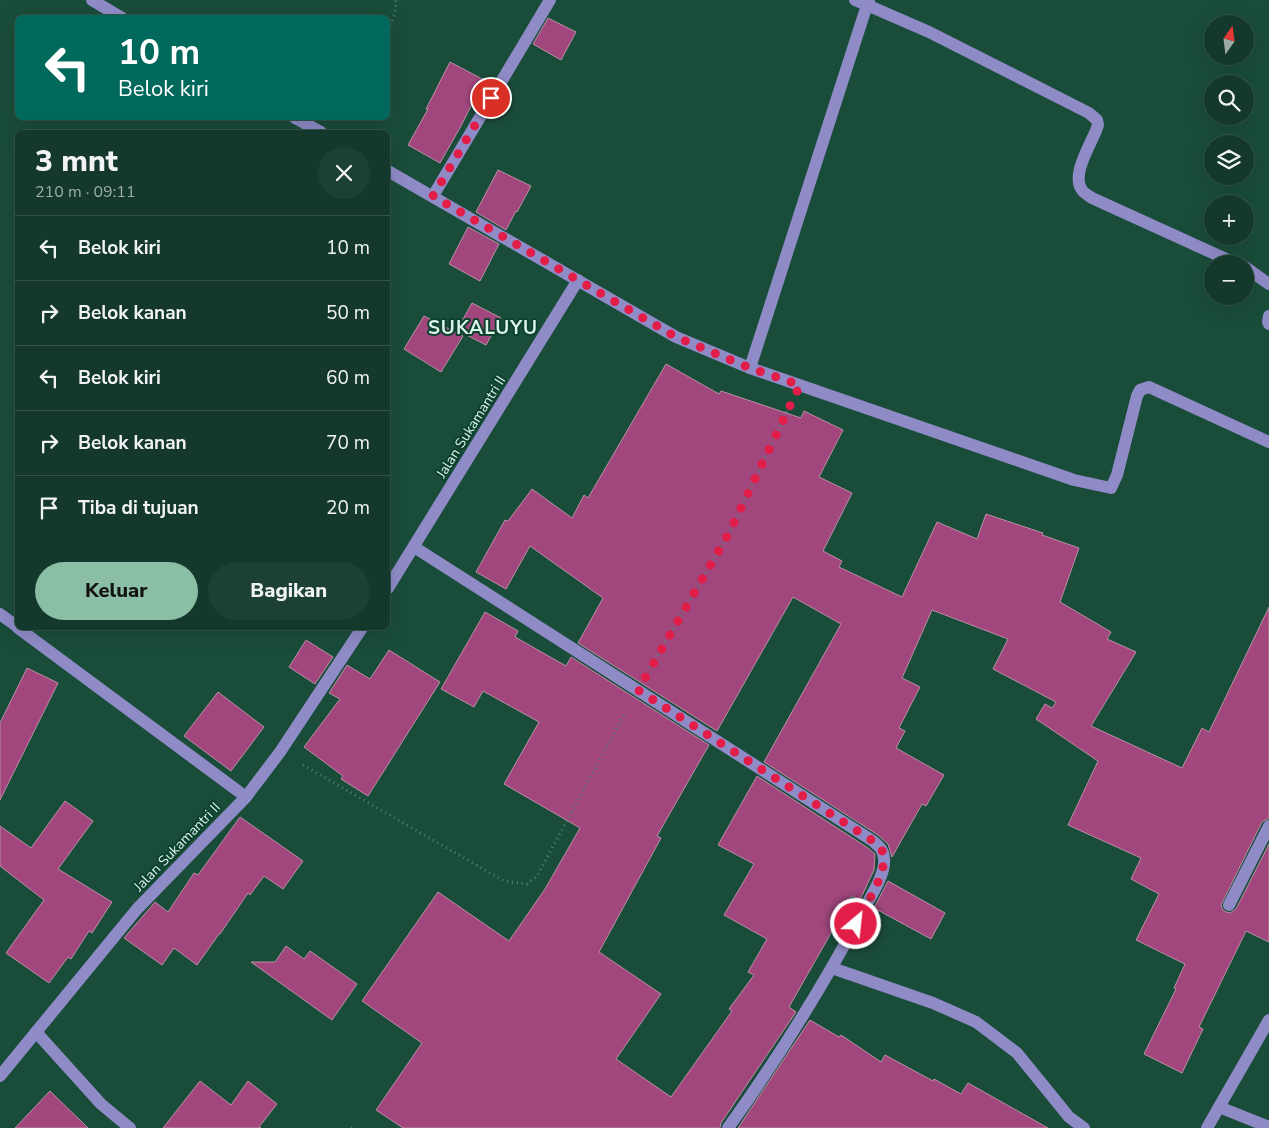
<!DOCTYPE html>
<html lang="id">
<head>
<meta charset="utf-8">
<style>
  body { margin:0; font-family:"Nunito Sans",sans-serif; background:#1d4034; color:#f1f3f6; height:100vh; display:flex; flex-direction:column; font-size:19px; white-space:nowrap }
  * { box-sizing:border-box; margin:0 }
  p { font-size:16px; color:#9daca9 }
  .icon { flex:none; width:28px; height:28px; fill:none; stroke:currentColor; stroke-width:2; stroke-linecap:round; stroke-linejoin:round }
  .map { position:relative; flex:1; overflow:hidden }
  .sheet { position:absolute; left:15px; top:130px; width:375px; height:500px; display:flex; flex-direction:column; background:#14392c; border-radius:8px; box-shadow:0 5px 20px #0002,0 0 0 1px #335348 }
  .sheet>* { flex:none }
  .guide { position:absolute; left:15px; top:15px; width:375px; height:105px; border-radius:8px; box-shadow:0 5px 20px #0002,0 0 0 1px #335348; background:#00695c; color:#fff; overflow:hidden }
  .needle { width:32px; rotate:14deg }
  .tools { position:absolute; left:1204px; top:15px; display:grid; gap:10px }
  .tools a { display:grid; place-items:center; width:50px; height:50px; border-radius:50%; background:#14392c; box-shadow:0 5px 20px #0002,0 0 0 1px #335348; font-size:25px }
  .pin { position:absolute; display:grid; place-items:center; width:42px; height:42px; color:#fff; margin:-21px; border:2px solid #fff; border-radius:50%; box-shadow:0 1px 5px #0007 }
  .me { position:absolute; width:55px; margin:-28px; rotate:28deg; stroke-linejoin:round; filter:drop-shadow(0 0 4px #0008) }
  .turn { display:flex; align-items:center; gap:18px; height:105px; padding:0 20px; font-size:22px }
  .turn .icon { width:65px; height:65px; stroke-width:2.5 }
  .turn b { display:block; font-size:35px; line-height:42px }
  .round { display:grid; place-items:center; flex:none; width:52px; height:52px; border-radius:26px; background:#1d4034 }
  .summary { display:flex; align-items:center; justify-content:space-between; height:85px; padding:0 20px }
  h1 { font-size:30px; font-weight:800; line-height:38px }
  .action { display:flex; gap:10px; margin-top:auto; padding:10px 20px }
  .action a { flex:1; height:58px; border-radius:30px; background:#8abfa5; color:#111; font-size:20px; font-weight:800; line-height:58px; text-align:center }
  .action a+a { background:#1d4034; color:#f1f3f6 }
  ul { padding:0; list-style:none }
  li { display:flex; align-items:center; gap:15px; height:65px; padding:0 20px; border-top:1px solid #335348 }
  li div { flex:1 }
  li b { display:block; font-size:19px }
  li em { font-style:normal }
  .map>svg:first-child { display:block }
  .building { fill:#a1477d; stroke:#bb8fa6 }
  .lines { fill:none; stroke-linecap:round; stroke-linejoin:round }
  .path { stroke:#55806f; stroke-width:3; stroke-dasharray:1 4; stroke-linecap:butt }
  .minor { stroke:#8e8bc7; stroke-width:12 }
  .route { stroke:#e11d48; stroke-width:9; stroke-dasharray:0 16.2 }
  .labels { text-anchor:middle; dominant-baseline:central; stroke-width:4; stroke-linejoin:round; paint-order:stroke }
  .street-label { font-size:14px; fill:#dcf5e9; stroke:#0d412f }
  .district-label { font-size:19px; font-weight:bold; letter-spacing:1px; fill:#dcf5e9; stroke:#0d412f }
</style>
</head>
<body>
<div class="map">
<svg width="1269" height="1128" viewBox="0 0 1269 1128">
  <rect width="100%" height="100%" fill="#1a4c3a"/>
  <!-- building -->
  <g class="building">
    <path d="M 548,18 L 576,32 L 561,60 L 533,44 Z"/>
    <path d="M 450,62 L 484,80 L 461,126 L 440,163 L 408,145 L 428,109 L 426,109 Z"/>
    <path d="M 498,170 L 531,186 L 517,212 L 516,211 L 506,230 L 476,212 Z"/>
    <path d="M 468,227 L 499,244 L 480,281 L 449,264 Z"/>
    <path d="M 472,303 L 501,318 L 486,345 L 457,330 Z"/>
    <path d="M 424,316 L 463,336 L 441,372 L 404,349 Z"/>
    <path d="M 666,364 L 719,394 L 721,391 L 801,418 L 804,411 L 843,430 L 819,477 L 852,493 L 823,551 L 842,561 L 839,567 L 902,597 L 937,522 L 977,539 L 986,514 L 1043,533 L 1042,535 L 1079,548 L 1060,602 L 1111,632 L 1107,639 L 1136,652 L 1091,726 L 1182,768 L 1202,728 L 1209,732 L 1269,607 L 1269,818 L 1262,822 L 1221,905 L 1223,910 L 1226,912 L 1230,913 L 1236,909 L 1269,844 L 1269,942 L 1246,931 L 1199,1027 L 1203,1029 L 1182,1073 L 1144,1054 L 1176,989 L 1174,988 L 1185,964 L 1136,940 L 1159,894 L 1131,879 L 1141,858 L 1068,825 L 1098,761 L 1036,719 L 1045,704 L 1052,708 L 1056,702 L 993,669 L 1008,639 L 932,610 L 902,678 L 920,687 L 899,728 L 905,731 L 896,748 L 944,775 L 926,806 L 922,804 L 892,857 L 888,844 L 878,835 L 764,762 L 841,624 L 793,597 L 717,731 L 578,643 L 603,598 L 530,546 L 506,589 L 476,572 L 505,520 L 508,521 L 532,489 L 572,518 L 584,495 L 588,498 Z"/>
    <path d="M 485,612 L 518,631 L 515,637 L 566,666 L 571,657 L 709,745 L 657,836 L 661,838 L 599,952 L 661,994 L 616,1059 L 671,1097 L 732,1011 L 729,1009 L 754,975 L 748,972 L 767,939 L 724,915 L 754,864 L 718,845 L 757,776 L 868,848 L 875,854 L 874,870 L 860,900 L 852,896 L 789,1007 L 796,1012 L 721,1123 L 720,1128 L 403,1128 L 376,1110 L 422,1043 L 362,1001 L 438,892 L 509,941 L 545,889 L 580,828 L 504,784 L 539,722 L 483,691 L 474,707 L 441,689 Z"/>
    <path d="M 306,640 L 333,657 L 315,684 L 289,667 Z"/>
    <path d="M 389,650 L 440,682 L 368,796 L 341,779 L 343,776 L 304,747 L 340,699 L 329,693 L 347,665 L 370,679 Z"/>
    <path d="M 27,668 L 58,683 L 0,800 L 0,723 Z"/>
    <path d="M 218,692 L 264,727 L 231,771 L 184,736 Z"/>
    <path d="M 65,801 L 93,821 L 58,869 L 112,902 L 92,933 L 89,931 L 71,959 L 68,957 L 49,983 L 6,953 L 44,900 L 0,866 L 0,826 L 31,848 Z"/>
    <path d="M 240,817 L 303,861 L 283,889 L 264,876 L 250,895 L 248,893 L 220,934 L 219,934 L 197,965 L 174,948 L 162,965 L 124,938 L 155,902 L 168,912 L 194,873 L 198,875 Z"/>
    <path d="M 888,881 L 945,913 L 931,939 L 874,908 Z"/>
    <path d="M 286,946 L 304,959 L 310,951 L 357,984 L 332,1020 L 251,962 L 275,962 Z"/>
    <path d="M 810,1020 L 839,1037 L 841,1035 L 881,1062 L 885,1055 L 933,1081 L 934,1079 L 961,1094 L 968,1083 L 1048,1128 L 738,1128 Z"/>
    <path d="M 200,1081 L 231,1105 L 248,1081 L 277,1104 L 259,1127 L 261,1128 L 163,1128 Z"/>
    <path d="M 50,1091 L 88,1128 L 15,1128 Z"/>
  </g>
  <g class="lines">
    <!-- path -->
    <g class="path">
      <path d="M 388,30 L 395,14 L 396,0"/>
      <path d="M 650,668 L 729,533 L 788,409"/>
      <path d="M 303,765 L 504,881 L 527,884 L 537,876 L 625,713"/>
      <path d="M 351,1128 L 352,1128"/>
    </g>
    <!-- minor -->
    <g class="minor">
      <path d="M 92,0 L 122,18"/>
      <path d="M 869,0 L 867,5 L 929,32 L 1089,113 L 1097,120 L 1098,125 C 1093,142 1070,174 1082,190 C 1084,193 1089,196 1092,198 L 1237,264"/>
      <path d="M 295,118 L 321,132"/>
      <path d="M 388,171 L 676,337 L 750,368 L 1074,480 L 1111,488 L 1117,475 L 1137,396 L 1140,390 L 1149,387 L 1269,442"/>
      <path d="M 433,196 L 550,0"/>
      <path d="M 1245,267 L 1269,284"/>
      <path d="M 1269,316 L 1268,322 L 1269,324"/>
      <path d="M 750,368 L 867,5 L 855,0"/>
      <path d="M 414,547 L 873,841 C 879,846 884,850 884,859 C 886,875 868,900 861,915 C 821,989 777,1060 728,1128"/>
      <path d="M 388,588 L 578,280"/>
      <path d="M 0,614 L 18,627"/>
      <path d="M 18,628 L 246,797"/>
      <path d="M 1229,905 L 1269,826"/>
      <path d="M 832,968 L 933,1003 L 976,1022 L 1017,1053 L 1069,1117 L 1084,1128"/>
      <path d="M 36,1032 L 101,1104 L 130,1128"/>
      <path d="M 0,1076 L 137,909 L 246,797 L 280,752 L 362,628"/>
      <path d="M 1219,1107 L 1269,1020"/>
      <path d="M 1207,1128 L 1219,1107 L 1269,1127"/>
    </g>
  </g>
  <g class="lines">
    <!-- route -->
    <path class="route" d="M 491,98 L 433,196 L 676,337 L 750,368 L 800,385 L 729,533 L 638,690 L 873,841 C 875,843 879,846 881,849 C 893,865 864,908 856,924"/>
  </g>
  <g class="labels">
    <!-- street labels -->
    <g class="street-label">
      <text transform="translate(471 427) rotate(-58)">Jalan Sukamantri II</text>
      <text transform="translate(177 847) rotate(-46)">Jalan Sukamantri II</text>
    </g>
    <!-- district labels -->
    <g class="district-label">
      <text x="483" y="328">SUKALUYU</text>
    </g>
  </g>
</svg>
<div class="tools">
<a><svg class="needle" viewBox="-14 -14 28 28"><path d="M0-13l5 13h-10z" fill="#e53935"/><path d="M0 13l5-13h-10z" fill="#9daca9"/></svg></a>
<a><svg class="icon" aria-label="search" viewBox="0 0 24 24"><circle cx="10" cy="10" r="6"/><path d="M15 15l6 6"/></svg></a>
<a><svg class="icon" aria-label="layers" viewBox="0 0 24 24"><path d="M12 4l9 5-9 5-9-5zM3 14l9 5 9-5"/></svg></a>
<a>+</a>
<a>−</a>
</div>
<div class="pin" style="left:491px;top:98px;background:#d93025"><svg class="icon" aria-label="arrive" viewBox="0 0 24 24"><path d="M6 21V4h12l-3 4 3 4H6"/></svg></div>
<svg class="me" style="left:856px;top:924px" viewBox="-20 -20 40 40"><circle r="17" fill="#e11d48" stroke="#fff" stroke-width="3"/><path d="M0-11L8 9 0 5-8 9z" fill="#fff"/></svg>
<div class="guide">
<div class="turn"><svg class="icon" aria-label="left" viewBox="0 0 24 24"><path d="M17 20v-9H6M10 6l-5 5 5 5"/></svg><div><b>10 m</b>Belok kiri</div></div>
</div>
<section class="sheet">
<div class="summary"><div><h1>3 mnt</h1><p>210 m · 09:11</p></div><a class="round"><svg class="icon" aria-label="close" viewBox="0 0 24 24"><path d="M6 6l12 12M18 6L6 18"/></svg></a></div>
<ul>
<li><svg class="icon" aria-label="left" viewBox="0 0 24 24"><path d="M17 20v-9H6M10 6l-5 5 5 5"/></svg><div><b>Belok kiri</b></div><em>10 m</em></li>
<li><svg class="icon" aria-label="right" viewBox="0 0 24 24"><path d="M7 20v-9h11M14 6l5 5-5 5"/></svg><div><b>Belok kanan</b></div><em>50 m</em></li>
<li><svg class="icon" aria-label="left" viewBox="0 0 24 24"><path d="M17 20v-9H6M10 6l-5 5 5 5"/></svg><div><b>Belok kiri</b></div><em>60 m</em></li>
<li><svg class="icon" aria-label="right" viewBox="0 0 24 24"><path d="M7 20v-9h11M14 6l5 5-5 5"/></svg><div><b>Belok kanan</b></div><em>70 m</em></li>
<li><svg class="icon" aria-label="arrive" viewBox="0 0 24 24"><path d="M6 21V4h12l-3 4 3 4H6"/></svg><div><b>Tiba di tujuan</b></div><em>20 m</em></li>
</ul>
<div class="action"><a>Keluar</a><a>Bagikan</a></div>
</section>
</div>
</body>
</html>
